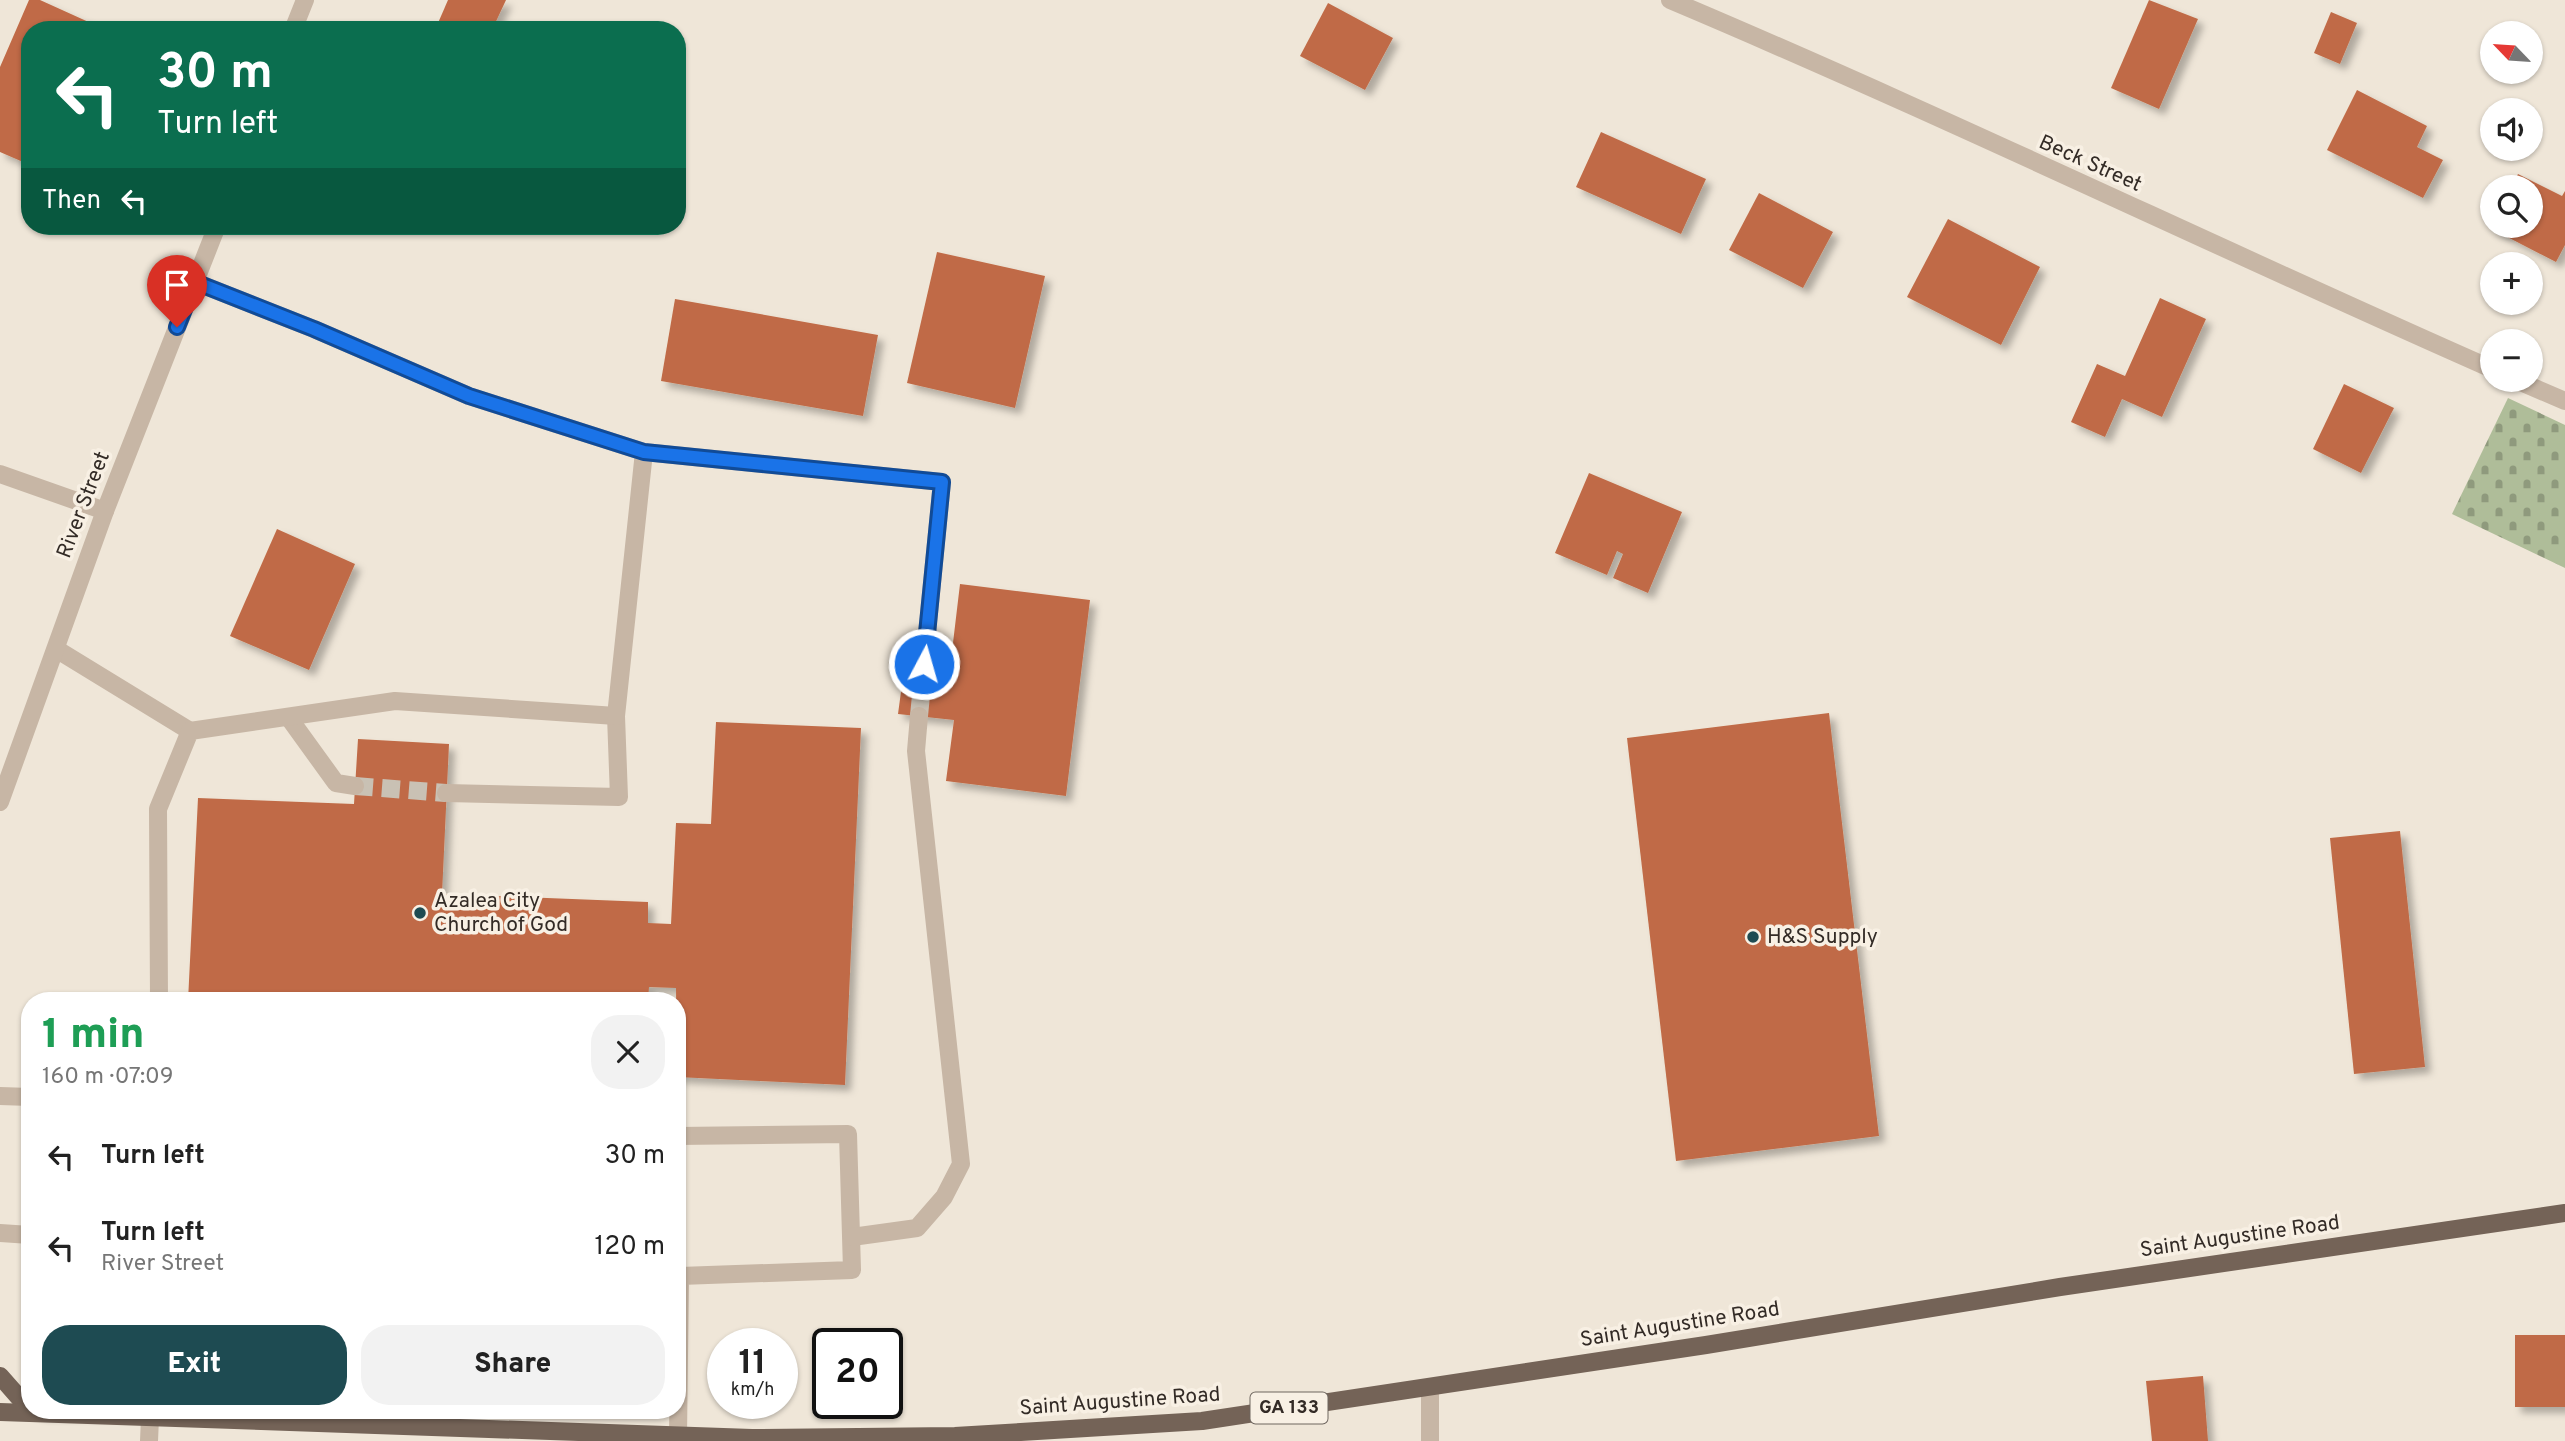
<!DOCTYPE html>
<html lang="en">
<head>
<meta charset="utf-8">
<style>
  body { margin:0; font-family:Overpass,sans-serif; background:#f2f2f2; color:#222; height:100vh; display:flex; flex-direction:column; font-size:26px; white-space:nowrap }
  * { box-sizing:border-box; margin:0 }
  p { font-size:23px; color:#767676 }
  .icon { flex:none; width:38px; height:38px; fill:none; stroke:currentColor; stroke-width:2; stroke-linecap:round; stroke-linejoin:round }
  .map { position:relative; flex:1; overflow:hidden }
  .panel { position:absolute; left:21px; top:992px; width:665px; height:427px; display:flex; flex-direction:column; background:#fff; border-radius:28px; box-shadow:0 2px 5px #0004 }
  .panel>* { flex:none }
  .hud { position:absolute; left:21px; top:21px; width:665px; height:214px; border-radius:28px; box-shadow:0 2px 5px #0004; background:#0b6e4f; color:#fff; overflow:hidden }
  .needle { width:46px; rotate:295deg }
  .tools { position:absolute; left:2480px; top:21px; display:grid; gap:14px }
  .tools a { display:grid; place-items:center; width:63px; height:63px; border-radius:50%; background:#fff; box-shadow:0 2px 5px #0004; font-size:35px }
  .speed { position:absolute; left:707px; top:1328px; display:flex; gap:14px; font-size:35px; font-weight:700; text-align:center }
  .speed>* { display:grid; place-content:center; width:91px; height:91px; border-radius:50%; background:#fff; box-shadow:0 2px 5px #0004; line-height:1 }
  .speed small { font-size:18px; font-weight:400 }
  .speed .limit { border:4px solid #111; border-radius:10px; background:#fff; color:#111 }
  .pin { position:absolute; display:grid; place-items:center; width:60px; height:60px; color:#fff; margin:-72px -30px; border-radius:50% 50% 50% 0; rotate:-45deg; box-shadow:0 0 7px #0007 }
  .pin .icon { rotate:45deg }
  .me { position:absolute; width:77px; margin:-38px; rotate:6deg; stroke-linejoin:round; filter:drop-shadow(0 0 5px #0008) }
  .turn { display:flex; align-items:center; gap:24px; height:147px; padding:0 21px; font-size:32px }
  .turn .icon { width:91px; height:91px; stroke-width:2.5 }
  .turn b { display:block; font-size:49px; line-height:60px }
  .then { display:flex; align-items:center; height:66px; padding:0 21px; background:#0003; gap:14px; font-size:26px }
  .round { display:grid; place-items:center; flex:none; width:74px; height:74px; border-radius:28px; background:#f2f2f2 }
  .headline { display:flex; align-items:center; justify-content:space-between; height:119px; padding:0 21px }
  h1 { font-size:42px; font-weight:800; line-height:52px; color:#1e9e55 }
  .button { display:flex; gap:14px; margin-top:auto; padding:14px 21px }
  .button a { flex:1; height:80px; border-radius:28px; background:#1e4b52; color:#fff; font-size:28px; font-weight:800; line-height:80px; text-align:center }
  .button a+a { background:#f2f2f2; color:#222 }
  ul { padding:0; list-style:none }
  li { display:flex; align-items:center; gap:21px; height:91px; padding:0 21px }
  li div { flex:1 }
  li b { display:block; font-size:26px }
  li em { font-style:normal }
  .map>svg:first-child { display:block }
  .cemetery { fill:url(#cemetery-stones) }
  .building { fill:#c06b46; filter:url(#shadow) }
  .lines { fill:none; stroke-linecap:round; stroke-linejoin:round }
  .minor-tunnel { stroke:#c9c1b4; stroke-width:18; stroke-dasharray:18 9; stroke-linecap:butt }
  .minor { stroke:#c7b6a5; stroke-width:18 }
  .major { stroke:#746357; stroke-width:18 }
  .route-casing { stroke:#114b97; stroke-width:18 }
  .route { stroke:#1a73e8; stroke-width:12 }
  .poi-dot { fill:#1e4b52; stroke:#f8f0e4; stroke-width:2.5 }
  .labels { text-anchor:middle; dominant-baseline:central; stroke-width:7; stroke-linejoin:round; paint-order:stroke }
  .shield { fill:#f8f0e4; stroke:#6e665f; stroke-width:2 }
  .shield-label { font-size:19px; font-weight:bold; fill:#332b26 }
  .street-label { font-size:21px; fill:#332b26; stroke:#f8f0e4 }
  .poi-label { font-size:21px; fill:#332b26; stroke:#f8f0e4; text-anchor:start }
</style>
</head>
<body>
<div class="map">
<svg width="2565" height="1441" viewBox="0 0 2565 1441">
  <defs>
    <pattern id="cemetery-stones" width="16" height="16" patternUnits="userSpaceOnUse" patternTransform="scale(1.75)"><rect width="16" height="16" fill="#afbd99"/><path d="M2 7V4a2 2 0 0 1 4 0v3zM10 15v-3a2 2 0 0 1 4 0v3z" fill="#8f9a7d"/></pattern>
    <filter id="shadow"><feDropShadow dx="6" dy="6" stdDeviation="3.5" flood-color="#0004"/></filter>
  </defs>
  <rect width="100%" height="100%" fill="#efe6d8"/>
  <!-- cemetery -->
  <path class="cemetery" d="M 2508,398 L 2565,425 L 2565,568 L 2452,514 Z"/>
  <!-- building -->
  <g class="building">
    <path d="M 29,0 L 40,0 L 93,24 L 91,30 L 30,30 L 30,165 L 0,152 L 0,67 Z"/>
    <path d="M 448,0 L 506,0 L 492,30 L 435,30 Z"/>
    <path d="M 2149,0 L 2198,19 L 2159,109 L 2111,88 Z"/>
    <path d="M 1328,3 L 1393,38 L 1365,90 L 1300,56 Z"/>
    <path d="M 2331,12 L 2357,23 L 2340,64 L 2314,53 Z"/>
    <path d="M 2357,90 L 2427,126 L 2417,147 L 2443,160 L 2423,198 L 2327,150 Z"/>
    <path d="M 1601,132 L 1706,179 L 1681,234 L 1576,187 Z"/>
    <path d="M 2518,174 L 2562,196 L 2565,191 L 2565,245 L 2556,262 L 2490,228 L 2530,226 L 2530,187 L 2511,187 Z"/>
    <path d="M 1759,193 L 1833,232 L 1803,288 L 1729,250 Z"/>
    <path d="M 1948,219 L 2040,267 L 2001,345 L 1907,297 Z"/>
    <path d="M 937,252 L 1045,276 L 1015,408 L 907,383 Z"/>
    <path d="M 2160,298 L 2206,319 L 2162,417 L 2122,399 L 2105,437 L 2071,422 L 2097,364 L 2125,376 Z"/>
    <path d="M 675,299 L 878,335 L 863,416 L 661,381 Z"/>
    <path d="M 2344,384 L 2394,408 L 2361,473 L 2313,449 Z"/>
    <path d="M 1589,473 L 1682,512 L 1648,593 L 1613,578 L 1623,554 L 1617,551 L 1607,575 L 1555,553 Z"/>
    <path d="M 277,529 L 355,564 L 309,670 L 230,636 Z"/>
    <path d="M 960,584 L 1090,600 L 1066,796 L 946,781 L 954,720 L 898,714 L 905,662 L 950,668 Z"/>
    <path d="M 1829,713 L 1879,1136 L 1676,1161 L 1627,738 Z"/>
    <path d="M 716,722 L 861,728 L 845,1085 L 677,1077 L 676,988 L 649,987 L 648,1001 L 188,1001 L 198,798 L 354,804 L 358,739 L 449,744 L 442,894 L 648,902 L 648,923 L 671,924 L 676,823 L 711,824 Z"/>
    <path d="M 2400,831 L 2425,1067 L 2354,1074 L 2330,838 Z"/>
    <rect x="2515" y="1335" width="50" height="72"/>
    <path d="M 2203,1376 L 2208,1441 L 2152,1441 L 2146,1381 Z"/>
  </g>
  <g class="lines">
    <!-- minor-tunnel -->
    <g class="minor-tunnel">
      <path d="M 919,716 L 924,664"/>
      <path d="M 355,786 L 446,793"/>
    </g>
    <!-- minor -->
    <g class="minor">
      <path d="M 1670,0 C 1947,117 2217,248 2492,369"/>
      <path d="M 293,30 L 305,0"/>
      <path d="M 195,282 L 314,329 L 469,396 L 644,452 L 942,482 L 924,664"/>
      <path d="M 2516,380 L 2565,401"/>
      <path d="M 0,474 L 105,511"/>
      <path d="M 56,649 L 190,731"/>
      <path d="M 289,718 L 336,783 L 355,786"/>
      <path d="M 446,793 L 619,797 L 616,716"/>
      <path d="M 0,802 L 105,511 L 217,226"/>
      <path d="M 159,1001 L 158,809 L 190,731 L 395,701 L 616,716 L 644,452"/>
      <path d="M 0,1096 L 30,1097"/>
      <path d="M 677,1136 L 848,1134 L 852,1270 L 680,1276 L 678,1436"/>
      <path d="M 0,1233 L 30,1235"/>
      <path d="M 852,1237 L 917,1228 L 944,1197 L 961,1164 L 916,751 L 919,716"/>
      <path d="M 149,1441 L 150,1418"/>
      <path d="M 1430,1441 L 1430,1388"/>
    </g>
    <!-- major -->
    <g class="major">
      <path d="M 0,1376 L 30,1410"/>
      <path d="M 0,1412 L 752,1438 L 955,1436 L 1202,1421 L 1706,1345 L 2060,1287 L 2565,1213"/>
    </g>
  </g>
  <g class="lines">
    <defs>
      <path id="route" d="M 177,327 L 195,282 L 314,329 L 469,396 L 644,452 L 942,482 L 924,664"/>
    </defs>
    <!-- route casing -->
    <use href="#route" class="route-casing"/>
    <!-- route -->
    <use href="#route" class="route"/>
  </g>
  <!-- markers -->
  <g class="poi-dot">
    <circle cx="420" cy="913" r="7"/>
    <circle cx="1753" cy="937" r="7"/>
  </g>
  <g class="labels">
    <!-- shield labels -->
    <rect class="shield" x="1250.5" y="1392.5" width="77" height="31" rx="5"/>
    <g class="shield-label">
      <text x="1289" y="1408">GA 133</text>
    </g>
    <!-- street labels -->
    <g class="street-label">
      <text transform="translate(2090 164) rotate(24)">Beck Street</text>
      <text transform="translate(84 505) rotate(-69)">River Street</text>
      <text transform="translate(2240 1237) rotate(-8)">Saint Augustine Road</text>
      <text transform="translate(1680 1325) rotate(-9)">Saint Augustine Road</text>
      <text transform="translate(1120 1402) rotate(-4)">Saint Augustine Road</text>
    </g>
    <!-- poi labels -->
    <g class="poi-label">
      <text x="434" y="901">Azalea City<tspan x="434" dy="24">Church of God</tspan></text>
      <text x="1767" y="937">H&amp;S Supply</text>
    </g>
  </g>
</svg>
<div class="tools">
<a><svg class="needle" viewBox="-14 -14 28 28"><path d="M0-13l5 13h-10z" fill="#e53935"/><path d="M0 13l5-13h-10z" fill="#767676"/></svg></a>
<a><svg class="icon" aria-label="sound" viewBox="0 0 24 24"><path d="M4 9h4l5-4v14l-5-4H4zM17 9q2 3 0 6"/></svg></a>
<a><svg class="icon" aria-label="search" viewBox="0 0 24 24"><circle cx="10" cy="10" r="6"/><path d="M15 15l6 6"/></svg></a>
<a>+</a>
<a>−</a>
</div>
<div class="speed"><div>11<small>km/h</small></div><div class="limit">20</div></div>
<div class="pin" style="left:177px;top:327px;background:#d93025"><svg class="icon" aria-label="arrive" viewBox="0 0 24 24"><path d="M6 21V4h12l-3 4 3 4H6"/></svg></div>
<svg class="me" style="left:924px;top:664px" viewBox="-20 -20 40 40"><circle r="17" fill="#1a73e8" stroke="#fff" stroke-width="3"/><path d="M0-11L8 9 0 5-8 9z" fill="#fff"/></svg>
<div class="hud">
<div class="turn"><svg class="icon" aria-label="left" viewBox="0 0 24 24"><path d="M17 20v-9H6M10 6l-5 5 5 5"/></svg><div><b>30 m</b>Turn left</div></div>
<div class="then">Then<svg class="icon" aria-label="left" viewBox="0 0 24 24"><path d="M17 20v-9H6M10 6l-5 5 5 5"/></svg></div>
</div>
<section class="panel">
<div class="headline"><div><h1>1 min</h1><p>160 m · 07:09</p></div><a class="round"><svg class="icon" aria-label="close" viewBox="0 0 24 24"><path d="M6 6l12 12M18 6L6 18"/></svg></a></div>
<ul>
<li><svg class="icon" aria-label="left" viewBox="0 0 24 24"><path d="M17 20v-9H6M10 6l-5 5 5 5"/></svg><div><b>Turn left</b></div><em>30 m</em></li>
<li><svg class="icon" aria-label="left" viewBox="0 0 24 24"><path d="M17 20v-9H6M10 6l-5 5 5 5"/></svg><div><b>Turn left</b><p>River Street</p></div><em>120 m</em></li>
</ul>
<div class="button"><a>Exit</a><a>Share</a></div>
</section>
</div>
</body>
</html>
